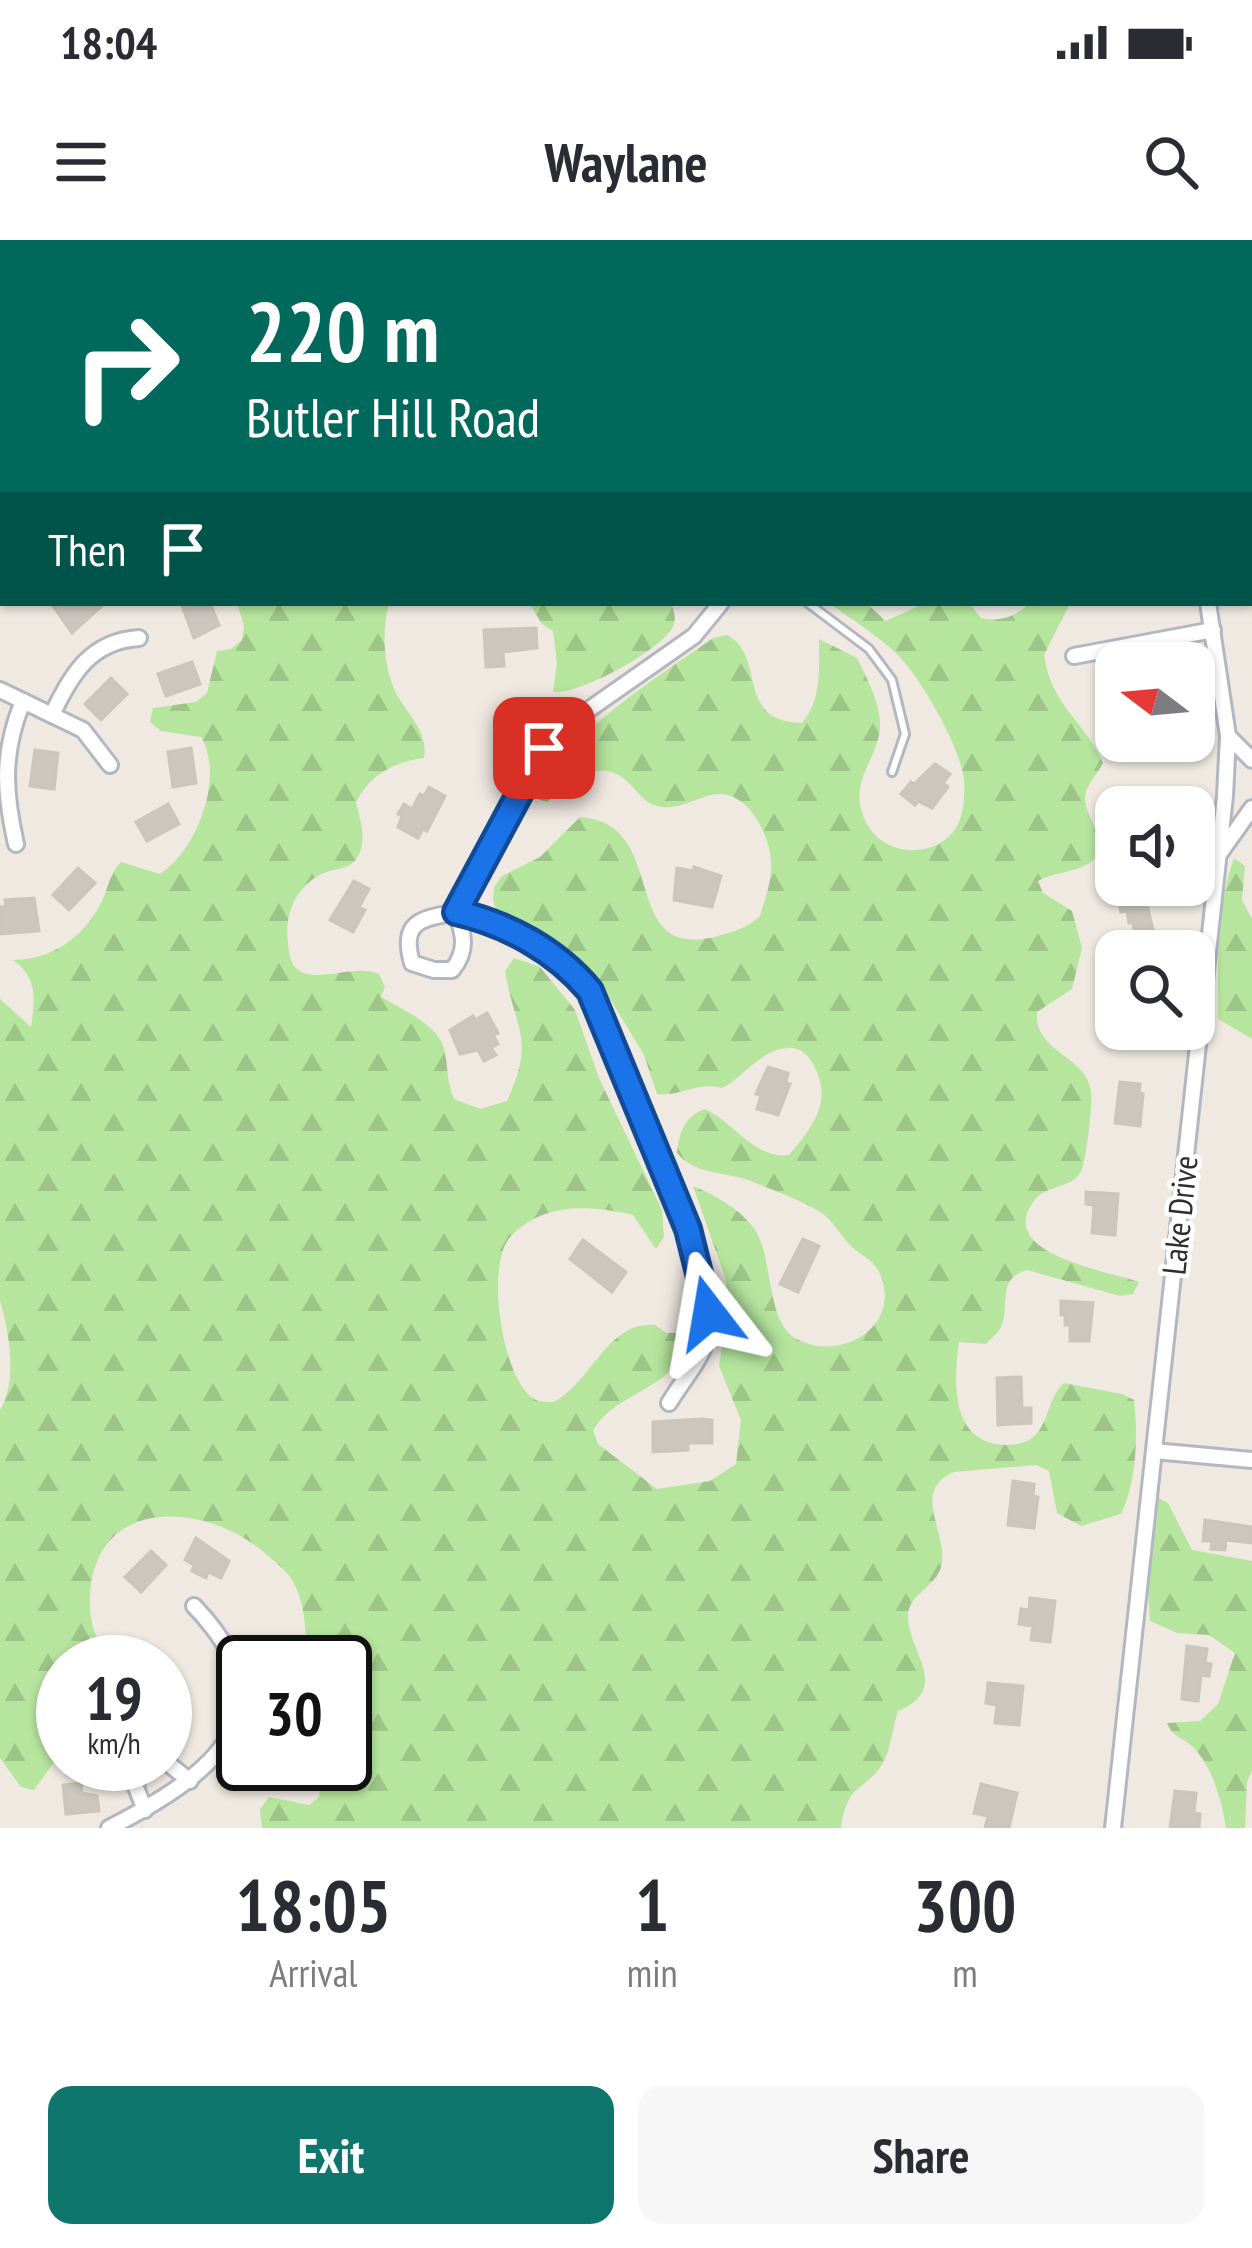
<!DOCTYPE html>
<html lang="en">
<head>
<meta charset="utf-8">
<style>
  body { margin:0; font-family:"PT Sans Narrow",sans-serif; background:#f7f7f7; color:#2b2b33; height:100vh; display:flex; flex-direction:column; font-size:45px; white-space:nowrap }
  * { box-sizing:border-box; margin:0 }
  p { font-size:39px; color:#7c7c81 }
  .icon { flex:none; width:66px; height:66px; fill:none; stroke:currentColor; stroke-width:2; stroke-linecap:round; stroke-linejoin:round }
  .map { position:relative; height:1588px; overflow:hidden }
  .sheet { display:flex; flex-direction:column; background:#fff; flex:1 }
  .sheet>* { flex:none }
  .banner { position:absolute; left:0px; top:0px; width:1254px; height:366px; box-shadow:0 3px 9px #0004; background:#00695c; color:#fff; overflow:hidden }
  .needle { width:78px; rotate:286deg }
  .buttons { position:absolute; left:1095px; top:402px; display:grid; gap:24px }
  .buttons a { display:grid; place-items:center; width:120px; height:120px; border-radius:24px; background:#fff; box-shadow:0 3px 9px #0004; font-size:60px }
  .speed { position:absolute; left:36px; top:1395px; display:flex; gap:24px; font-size:60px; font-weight:700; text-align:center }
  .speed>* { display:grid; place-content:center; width:156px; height:156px; border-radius:50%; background:#fff; box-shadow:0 3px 9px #0004; line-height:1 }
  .speed small { font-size:30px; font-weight:400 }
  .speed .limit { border:6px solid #111; border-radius:18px; background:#fff; color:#111 }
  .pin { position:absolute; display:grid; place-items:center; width:102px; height:102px; color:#fff; margin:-51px; border-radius:24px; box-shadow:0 6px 18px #0006 }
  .me { position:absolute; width:132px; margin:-66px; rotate:346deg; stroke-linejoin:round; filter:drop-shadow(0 0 9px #0008) }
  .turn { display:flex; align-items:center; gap:42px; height:252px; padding:0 48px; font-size:54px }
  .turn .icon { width:156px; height:156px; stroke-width:2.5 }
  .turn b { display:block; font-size:84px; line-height:102px }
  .then { display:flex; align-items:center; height:114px; padding:0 48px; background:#0003; gap:24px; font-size:45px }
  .eta { display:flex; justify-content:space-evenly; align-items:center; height:204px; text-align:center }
  .eta b { font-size:72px; font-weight:700; line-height:84px }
  .button { display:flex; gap:24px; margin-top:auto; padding:24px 48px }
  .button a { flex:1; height:138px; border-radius:24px; background:#0f766e; color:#fff; font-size:48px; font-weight:700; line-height:138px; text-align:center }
  .button a+a { background:#f7f7f7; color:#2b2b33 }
  .status { display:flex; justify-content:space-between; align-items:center; height:84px; padding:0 60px; background:#fff; direction:ltr }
  .status svg { height:33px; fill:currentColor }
  header { display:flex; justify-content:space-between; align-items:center; height:156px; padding:0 48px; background:#fff; font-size:54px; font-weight:700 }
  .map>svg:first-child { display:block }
  .forest { fill:url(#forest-firs) }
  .building { fill:#cbc7bf; stroke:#cbc5ba; stroke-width:3 }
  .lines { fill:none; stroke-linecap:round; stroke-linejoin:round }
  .lane-casing { stroke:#b4b7c1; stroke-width:12 }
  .street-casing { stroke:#b4b7c1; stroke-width:20 }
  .lane { stroke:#fff; stroke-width:6 }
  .street { stroke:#fff; stroke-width:14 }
  .route-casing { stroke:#114b97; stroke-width:30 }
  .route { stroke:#1a73e8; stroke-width:21 }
  .labels { text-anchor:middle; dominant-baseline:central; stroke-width:9; stroke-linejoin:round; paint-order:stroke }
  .street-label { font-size:33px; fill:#2e2e2e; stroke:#fff }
</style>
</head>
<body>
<div class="status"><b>18:04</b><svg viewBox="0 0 49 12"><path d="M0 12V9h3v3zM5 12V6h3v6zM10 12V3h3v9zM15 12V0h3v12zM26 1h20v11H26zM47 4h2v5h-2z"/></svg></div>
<header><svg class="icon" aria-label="menu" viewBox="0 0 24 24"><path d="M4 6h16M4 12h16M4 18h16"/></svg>Waylane<svg class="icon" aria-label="search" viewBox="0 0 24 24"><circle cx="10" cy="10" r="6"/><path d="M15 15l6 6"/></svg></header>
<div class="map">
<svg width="1252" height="1588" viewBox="0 0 1252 1588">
  <defs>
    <pattern id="forest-firs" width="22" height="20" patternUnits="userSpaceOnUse" patternTransform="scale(3)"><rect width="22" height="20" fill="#b6e59e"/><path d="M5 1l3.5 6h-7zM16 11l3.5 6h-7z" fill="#9dc588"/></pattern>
  </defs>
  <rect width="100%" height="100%" fill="#efe9e1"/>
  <!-- forest -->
  <g class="forest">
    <path d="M 0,0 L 574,0 L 3,3 L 0,56 Z"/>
    <path d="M 237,363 L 389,363 C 382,391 383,422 394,449 C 405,473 429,490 424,518 C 393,522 370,535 356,562 C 360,580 368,601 357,618 C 349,630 335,628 324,633 C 296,645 284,674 288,703 C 289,711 290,724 297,729 C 315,745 354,723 379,734 L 385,747 L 381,757 C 403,770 440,785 445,812 C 448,829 447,843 454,859 L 480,869 L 507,861 C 536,798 515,791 505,731 L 514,718 L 540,727 L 575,770 L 599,838 L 662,970 L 664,997 L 656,1009 L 633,975 C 591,965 544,962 511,996 C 485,1022 501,1142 536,1160 C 541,1162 549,1162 554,1162 C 593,1141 607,1081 655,1085 L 666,1093 L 687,1093 C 680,1153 618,1147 593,1191 L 598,1204 L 657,1249 L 710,1241 L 736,1224 L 741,1180 L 719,1126 L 728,1068 L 726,1040 L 693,946 C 715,955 738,968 753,987 C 774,1014 765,1080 795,1098 C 841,1125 906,1084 878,1030 C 872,1019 860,1015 851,1006 C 841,996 832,979 820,972 C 804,962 771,949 753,942 C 727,931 696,936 677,913 C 679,892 685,876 705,869 C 734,882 755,920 789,915 C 814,886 835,858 811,821 C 805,812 798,807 787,808 C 760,810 744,837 722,848 C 697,841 681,857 657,854 L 644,815 L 600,742 L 533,694 L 507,683 L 497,674 L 493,660 L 494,647 L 502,636 L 540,617 L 580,577 C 673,583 615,724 718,696 C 734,691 748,688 760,676 C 764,662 770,646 771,631 C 774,603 751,551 717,554 C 699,556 682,569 663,567 C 648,565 642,558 633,547 C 602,513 575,538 547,562 L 534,558 C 570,491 652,441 713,398 L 727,395 C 768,417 733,481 802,483 C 822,461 819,427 819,399 L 857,418 C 867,438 881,465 880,487 C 878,522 845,542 867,584 C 884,617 938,620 957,586 C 964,574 965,554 964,541 C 962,509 919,434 895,412 C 875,394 851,379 829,363 L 866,363 L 886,381 L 925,363 L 969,363 L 981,378 C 1001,382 1015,377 1030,363 L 1070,363 L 1044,415 C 1052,468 1084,479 1103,523 C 1098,534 1086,544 1085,557 C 1084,577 1112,603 1092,621 C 1079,632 1054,632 1038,641 L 1043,653 L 1072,671 L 1082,708 L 1072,749 L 1037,772 C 1034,813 1086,815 1091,851 C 1093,863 1086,925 1080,933 C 1070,949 1045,945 1034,961 C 994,1014 1108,1031 1139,1042 L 1133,1054 L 1120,1056 L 1027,1030 C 994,1040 1012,1067 1000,1089 C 996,1095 990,1099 986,1104 L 959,1102 C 954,1137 950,1197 996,1204 C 1008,1206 1023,1205 1032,1198 C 1049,1185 1047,1158 1064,1143 L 1122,1154 L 1134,1160 C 1138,1194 1137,1242 1121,1274 L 1081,1286 L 1057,1273 L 1049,1231 L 1036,1225 L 954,1232 C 911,1250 946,1290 942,1322 C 940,1346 909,1352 908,1375 C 907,1411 953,1448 898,1471 C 893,1487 891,1507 884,1521 C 867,1552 847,1540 841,1588 L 262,1588 L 260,1569 L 269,1557 L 309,1565 L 319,1557 L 323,1524 L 345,1524 L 345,1422 L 308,1422 C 305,1395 307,1365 292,1340 C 286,1330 275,1322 266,1314 C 207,1262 95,1254 90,1356 C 89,1383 95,1404 116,1422 L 63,1422 L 63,1510 L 34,1550 L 21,1547 L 0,1518 L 0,1170 C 18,1141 9,1092 0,1061 L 0,759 L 31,787 C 35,759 38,738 13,720 C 51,720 82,698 100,665 C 109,649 108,635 121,622 L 160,634 C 197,610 225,537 201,497 L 161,491 L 150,482 L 153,468 L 196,462 L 207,453 L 217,411 L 231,409 L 242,400 L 244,386 Z"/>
    <path d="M 529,363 L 671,363 C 674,372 678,381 671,390 C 655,413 579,455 553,452 L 557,423 L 553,391 L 542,384 Z"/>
    <path d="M 1234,618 L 1245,626 L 1242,660 L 1252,679 L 1252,799 L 1218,779 C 1218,727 1216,668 1234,618 Z"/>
    <path d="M 1157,1257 L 1168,1263 L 1192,1310 L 1252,1321 L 1252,1530 L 1247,1542 L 1245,1588 L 1226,1588 C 1222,1562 1213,1528 1194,1508 C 1183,1497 1173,1498 1167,1483 L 1200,1481 L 1218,1464 L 1235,1413 L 1209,1395 L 1177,1393 L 1150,1381 L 1148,1353 Z"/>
  </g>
  <!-- building -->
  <g class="building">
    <path d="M 51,363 L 105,363 L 72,393 Z"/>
    <path d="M 181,363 L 210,363 L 219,385 L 194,398 Z"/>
    <path d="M 536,388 L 537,408 L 503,412 L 504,426 L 486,427 L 484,390 Z"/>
    <path d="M 192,422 L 200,444 L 166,456 L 158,434 Z"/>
    <path d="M 111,438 L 127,454 L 101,480 L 85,464 Z"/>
    <path d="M 191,508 L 196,543 L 173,547 L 168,512 Z"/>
    <path d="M 35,510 L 58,513 L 54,549 L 30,546 Z"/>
    <path d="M 935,524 L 950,534 L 943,543 L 948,547 L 932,568 L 918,561 L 915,565 L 901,554 L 911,542 L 914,544 Z"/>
    <path d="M 429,547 L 445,556 L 427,591 L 423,589 L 418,598 L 398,587 L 402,576 L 398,574 L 404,564 L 412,569 L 420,554 L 424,556 Z"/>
    <path d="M 168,564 L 179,584 L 147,601 L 136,582 Z"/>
    <path d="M 694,627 L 721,636 L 712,667 L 674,660 L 677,628 L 693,631 Z"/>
    <path d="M 78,628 L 95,643 L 69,670 L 53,655 Z"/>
    <path d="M 354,641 L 369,649 L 359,667 L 365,670 L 353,692 L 330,680 Z"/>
    <path d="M 1143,648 L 1154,694 L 1135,697 L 1133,683 L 1129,683 L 1127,671 L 1121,672 L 1119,661 L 1125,660 L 1123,651 Z"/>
    <path d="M 34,658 L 39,691 L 0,694 L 0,667 L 6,666 L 5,660 Z"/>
    <path d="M 487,773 L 498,793 L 493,795 L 498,804 L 491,808 L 496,815 L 484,821 L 478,810 L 460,814 L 450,790 L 473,776 L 475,780 Z"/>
    <path d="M 768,827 L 788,833 L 786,843 L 790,844 L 778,875 L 757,869 L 761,855 L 756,854 Z"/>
    <path d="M 1120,842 L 1140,844 L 1139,853 L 1143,854 L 1140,886 L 1115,883 Z"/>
    <path d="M 1086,952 L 1118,954 L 1115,995 L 1092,993 L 1094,965 L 1086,964 Z"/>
    <path d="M 803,999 L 819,1006 L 798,1052 L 780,1044 Z"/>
    <path d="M 583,1000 L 626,1032 L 612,1052 L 570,1019 Z"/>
    <path d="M 1061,1061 L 1093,1063 L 1089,1101 L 1070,1101 L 1070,1085 L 1065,1085 L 1065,1075 L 1061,1075 Z"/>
    <path d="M 1021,1137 L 1022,1168 L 1031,1168 L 1031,1183 L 998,1185 L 997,1138 Z"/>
    <path d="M 702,1179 L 712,1180 L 712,1203 L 688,1203 L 688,1210 L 653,1212 L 653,1182 Z"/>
    <path d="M 1013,1241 L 1034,1244 L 1033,1256 L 1038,1257 L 1034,1288 L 1008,1285 Z"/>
    <path d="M 1205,1280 L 1252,1287 L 1252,1303 L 1226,1300 L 1225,1310 L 1211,1309 L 1212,1301 L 1203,1301 Z"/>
    <path d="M 196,1298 L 229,1321 L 221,1338 L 208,1332 L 206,1338 L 192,1331 L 194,1325 L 185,1320 Z"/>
    <path d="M 151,1311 L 166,1325 L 141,1352 L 125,1337 Z"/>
    <path d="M 1030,1358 L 1055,1361 L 1050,1402 L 1031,1400 L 1033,1386 L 1019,1384 L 1021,1369 L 1029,1370 Z"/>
    <path d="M 1187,1406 L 1207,1409 L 1205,1423 L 1211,1424 L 1209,1436 L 1201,1435 L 1198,1461 L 1182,1459 Z"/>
    <path d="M 988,1443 L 1023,1446 L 1019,1485 L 995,1483 L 997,1465 L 986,1463 Z"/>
    <path d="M 81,1543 L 82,1553 L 97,1556 L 99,1571 L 66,1574 L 63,1545 Z"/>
    <path d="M 981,1544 L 1017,1553 L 1009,1588 L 985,1588 L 988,1576 L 974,1573 Z"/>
    <path d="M 1175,1551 L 1196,1553 L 1194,1573 L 1200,1574 L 1199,1588 L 1170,1588 Z"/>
  </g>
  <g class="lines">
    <defs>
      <path id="lane" d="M 808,363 L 869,409 L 892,440 L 905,494 L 892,532"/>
      <g id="street">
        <path d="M 664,0 L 669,3"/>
        <path d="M 0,135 L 3,137"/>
        <path d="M 0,347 L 3,341"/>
        <path d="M 1074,416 L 1213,390"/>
        <path d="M 0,450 L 83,490 L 110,525"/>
        <path d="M 52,475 C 71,434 91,401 139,398"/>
        <path d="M 1228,496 L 1252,520"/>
        <path d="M 16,604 C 4,551 2,512 23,461"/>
        <path d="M 1220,613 L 1252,568"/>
        <path d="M 456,672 C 464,694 468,711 452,730 L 434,730 L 412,723 C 400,681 421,679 456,672 Z"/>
        <path d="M 669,1163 C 680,1144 700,1122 706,1101 C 721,1051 613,774 576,734 C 546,702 498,682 456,672 L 544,508 L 574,480 L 694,396 L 721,363"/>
        <path d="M 1154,1211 L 1252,1220"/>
        <path d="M 165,1521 L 190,1541"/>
        <path d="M 145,1570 L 135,1545 L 147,1524"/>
        <path d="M 109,1588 C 208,1537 298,1474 194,1366"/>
        <path d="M 1113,1588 L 1225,556 L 1228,496 L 1208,363"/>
      </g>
    </defs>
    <!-- lane casing -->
    <use href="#lane" class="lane-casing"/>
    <!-- street casing -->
    <use href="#street" class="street-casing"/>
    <!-- lane -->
    <use href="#lane" class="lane"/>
    <!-- street -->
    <use href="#street" class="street"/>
  </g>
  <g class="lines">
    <defs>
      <path id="route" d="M 544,508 L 456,672 C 507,684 556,710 590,751 L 688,989 L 709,1073"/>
    </defs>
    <!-- route casing -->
    <use href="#route" class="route-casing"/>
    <!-- route -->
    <use href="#route" class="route"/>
  </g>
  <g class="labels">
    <!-- street labels -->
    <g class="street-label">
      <text transform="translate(1179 975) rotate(-84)">Lake Drive</text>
    </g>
  </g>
</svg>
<div class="buttons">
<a><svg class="needle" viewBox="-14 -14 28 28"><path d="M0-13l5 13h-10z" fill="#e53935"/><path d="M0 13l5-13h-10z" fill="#7c7c81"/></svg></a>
<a><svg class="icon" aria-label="sound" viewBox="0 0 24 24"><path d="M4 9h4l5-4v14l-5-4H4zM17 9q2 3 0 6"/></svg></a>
<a><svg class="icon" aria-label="search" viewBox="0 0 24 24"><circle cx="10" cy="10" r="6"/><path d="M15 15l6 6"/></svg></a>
</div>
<div class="speed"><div>19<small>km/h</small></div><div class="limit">30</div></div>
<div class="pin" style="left:544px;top:508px;background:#d93025"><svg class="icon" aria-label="arrive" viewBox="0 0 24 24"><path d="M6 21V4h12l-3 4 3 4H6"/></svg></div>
<svg class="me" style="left:709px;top:1073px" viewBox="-20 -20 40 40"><path d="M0-17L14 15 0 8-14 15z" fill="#1a73e8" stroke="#fff" stroke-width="4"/></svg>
<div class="banner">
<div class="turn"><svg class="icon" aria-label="right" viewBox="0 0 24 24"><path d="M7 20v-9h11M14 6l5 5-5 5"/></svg><div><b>220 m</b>Butler Hill Road</div></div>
<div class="then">Then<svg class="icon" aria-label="arrive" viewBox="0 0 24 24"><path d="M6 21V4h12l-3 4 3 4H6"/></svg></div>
</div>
</div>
<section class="sheet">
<div class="eta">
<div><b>18:05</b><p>Arrival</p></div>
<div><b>1</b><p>min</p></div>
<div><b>300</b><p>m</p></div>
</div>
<div class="button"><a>Exit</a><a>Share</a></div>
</section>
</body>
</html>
